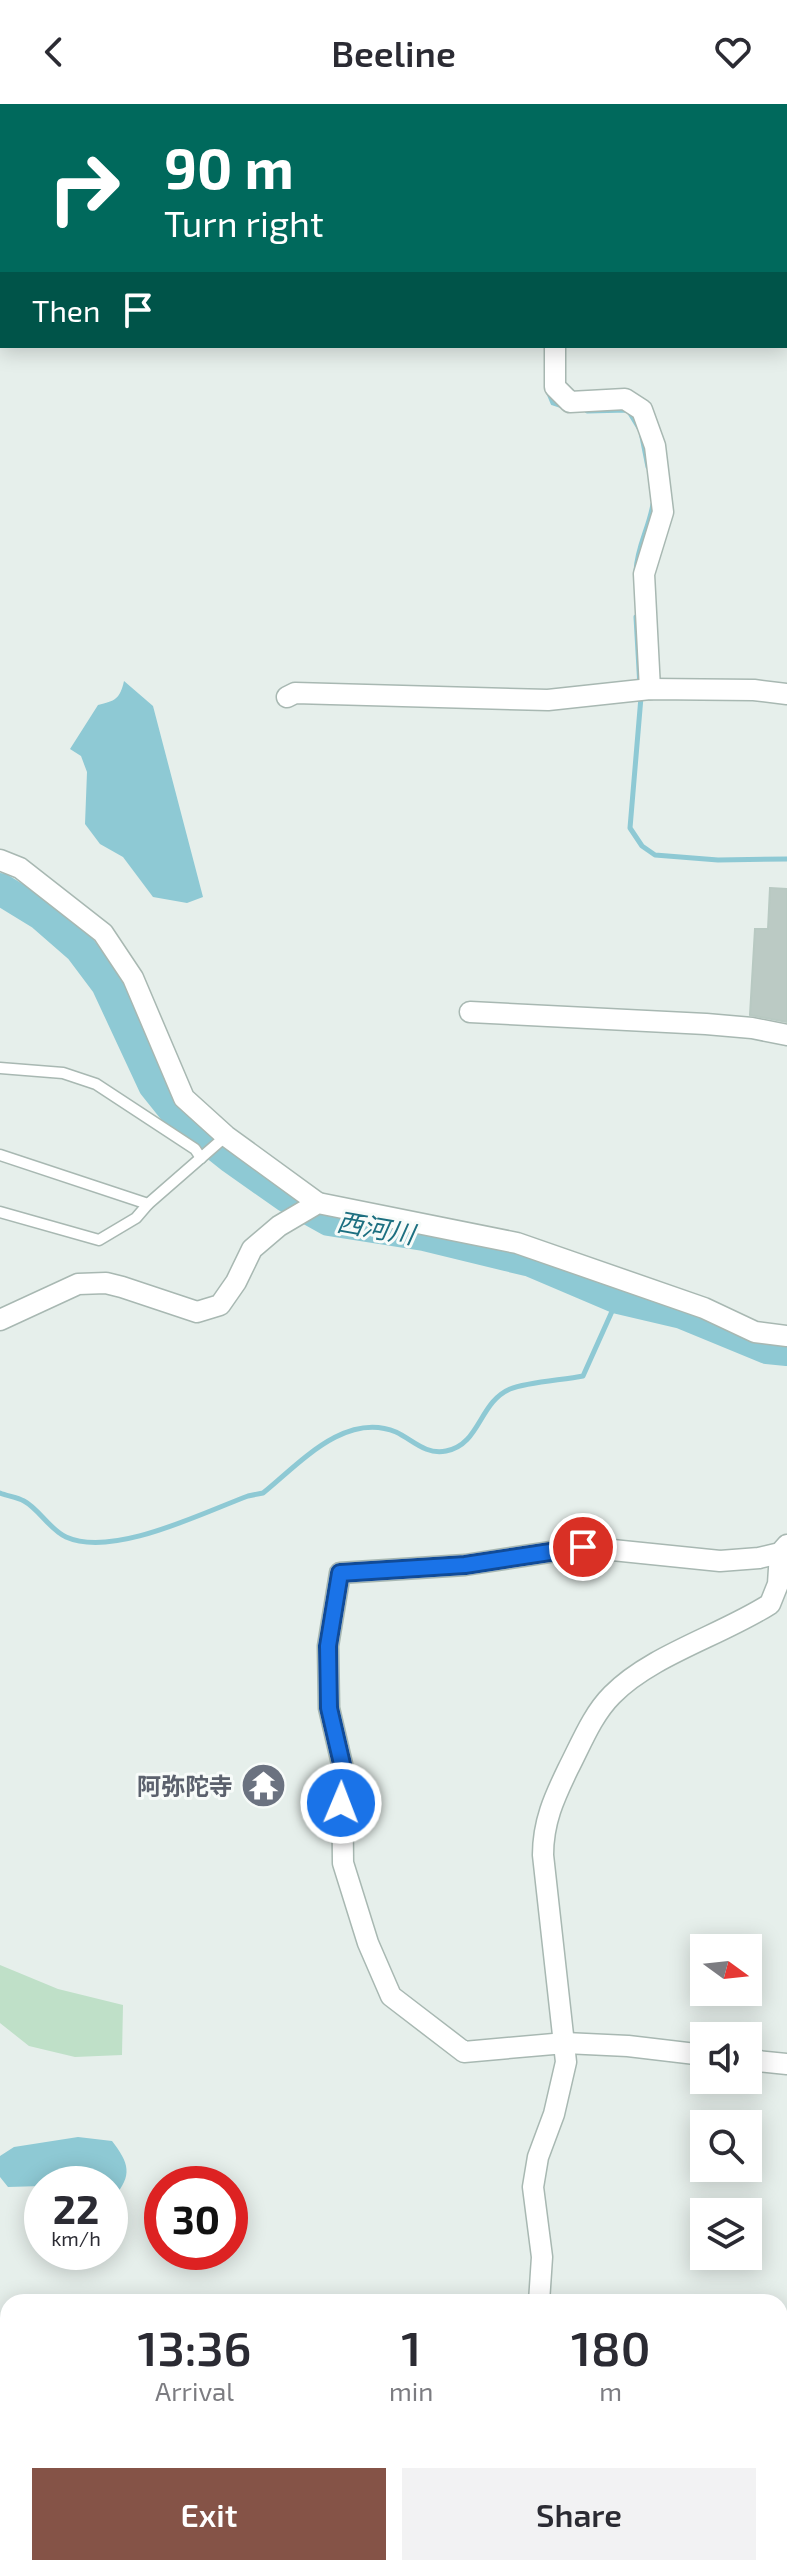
<!DOCTYPE html>
<html lang="en">
<head>
<meta charset="utf-8">
<style>
  body { margin:0; font-family:"Exo 2","Noto Sans JP",sans-serif; background:#f2f2f3; color:#2b2b33; height:100vh; display:flex; flex-direction:column; font-size:30px; white-space:nowrap }
  * { box-sizing:border-box; margin:0 }
  p { font-size:26px; color:#7c7c81 }
  .icon { flex:none; width:44px; height:44px; fill:none; stroke:currentColor; stroke-width:2; stroke-linecap:round; stroke-linejoin:round }
  .map { position:relative; flex:1; overflow:hidden }
  .drawer { position:absolute; left:0px; top:2190px; width:788px; height:282px; display:flex; flex-direction:column; background:#fff; border-radius:24px 24px 0 0; box-shadow:0 4px 20px #0003 }
  .drawer>* { flex:none }
  .hud { position:absolute; left:0px; top:0px; width:788px; height:244px; box-shadow:0 4px 20px #0003; background:#00695c; color:#fff; overflow:hidden }
  .needle { width:52px; rotate:105deg }
  .tools { position:absolute; left:690px; top:1830px; display:grid; gap:16px }
  .tools a { display:grid; place-items:center; width:72px; height:72px; border-radius:0px; background:#fff; box-shadow:0 4px 20px #0003; font-size:40px }
  .speed { position:absolute; left:24px; top:2062px; display:flex; gap:16px; font-size:40px; font-weight:700; text-align:center }
  .speed>* { display:grid; place-content:center; width:104px; height:104px; border-radius:50%; background:#fff; box-shadow:0 4px 20px #0003; line-height:1 }
  .speed small { font-size:20px; font-weight:400 }
  .speed .limit { border:12px solid #d22; background:#fff; color:#111 }
  .pin { position:absolute; display:grid; place-items:center; width:68px; height:68px; color:#fff; margin:-34px; border:4px solid #fff; border-radius:50%; box-shadow:0 2px 8px #0007 }
  .me { position:absolute; width:88px; margin:-44px; rotate:1deg; stroke-linejoin:round; filter:drop-shadow(0 0 6px #0008) }
  .turn { display:flex; align-items:center; gap:28px; height:168px; padding:0 32px; font-size:36px }
  .turn .icon { width:104px; height:104px; stroke-width:2.5 }
  .turn b { display:block; font-size:56px; line-height:68px }
  .then { display:flex; align-items:center; height:76px; padding:0 32px; background:#0003; gap:16px; font-size:30px }
  .eta { display:flex; justify-content:space-evenly; align-items:center; height:136px; text-align:center }
  .eta b { font-size:48px; font-weight:600; line-height:56px }
  .button { display:flex; gap:16px; margin-top:auto; padding:16px 32px }
  .button a { flex:1; height:92px; border-radius:0px; background:#855347; color:#fff; font-size:32px; font-weight:600; line-height:92px; text-align:center }
  .button a+a { background:#f2f2f3; color:#2b2b33 }
  header { display:flex; justify-content:space-between; align-items:center; height:104px; padding:0 32px; background:#fff; font-size:36px; font-weight:600 }
  .map>svg:first-child { display:block }
  .green { fill:#bfe0c8 }
  .water { fill:#8ec9d4 }
  .lines { fill:none; stroke-linecap:round; stroke-linejoin:round }
  .stream { stroke:#8ec9d4; stroke-width:5 }
  .river { stroke:#8ec9d4; stroke-width:32 }
  .building { fill:#bbcac4; stroke:#b8c9c2; stroke-width:2 }
  .service-casing { stroke:#a8b8b2; stroke-width:13 }
  .minor-casing { stroke:#a8b8b2; stroke-width:23 }
  .service { stroke:#fff; stroke-width:10 }
  .minor { stroke:#fff; stroke-width:20 }
  .route-casing { stroke:#114b97; stroke-width:20 }
  .route { stroke:#1a73e8; stroke-width:14 }
  .labels { text-anchor:middle; dominant-baseline:central; stroke-width:6; stroke-linejoin:round; paint-order:stroke }
  .worship-label { font-size:24px; font-weight:bold; fill:#5b616d; stroke:#f7fbf9; text-anchor:end }
  .water-label { font-size:26px; font-style:italic; fill:#1c6f80; stroke:#f7fbf9 }
</style>
</head>
<body>
<header><svg class="icon" aria-label="back" viewBox="0 0 24 24"><path d="M15 5l-7 7 7 7"/></svg>Beeline<svg class="icon" aria-label="heart" viewBox="0 0 24 24"><path d="M12 20l-8-8c-3-5 5-10 8-4 3-6 11-1 8 4z"/></svg></header>
<div class="map">
<svg width="787" height="2471" viewBox="0 0 787 2471">
  <rect width="100%" height="100%" fill="#e6efeb"/>
  <!-- green -->
  <path class="green" d="M 0,1861 L 58,1885 L 123,1901 L 122,1951 L 75,1953 L 29,1942 L 0,1919 Z"/>
  <!-- water -->
  <g class="water">
    <path d="M 124,577 L 153,602 L 203,793 L 187,799 L 153,793 L 123,753 L 100,740 L 85,720 L 87,668 L 81,652 L 70,645 L 98,601 C 115,597 120,595 124,577 Z"/>
    <path d="M 78,2033 L 112,2037 C 129,2059 133,2071 114,2093 L 110,2093 L 110,2080 L 8,2083 L 0,2073 L 0,2052 L 14,2043 Z"/>
  </g>
  <g class="lines">
    <!-- stream -->
    <g class="stream">
      <path d="M 548,287 L 553,299 L 562,302"/>
      <path d="M 587,307 L 628,306 L 639,324"/>
      <path d="M 642,333 L 648,363"/>
      <path d="M 636,467 C 637,443 649,424 653,400"/>
      <path d="M 636,513 L 640,583"/>
      <path d="M 641,593 L 630,724 L 642,742 L 655,751 L 718,756 L 787,755"/>
      <path d="M 0,1389 C 7,1392 17,1393 24,1397 C 39,1405 49,1425 66,1433 C 113,1454 202,1409 248,1392 L 263,1389 C 299,1360 345,1307 396,1328 C 413,1336 425,1351 446,1347 C 480,1341 479,1298 510,1285 C 528,1278 563,1276 583,1272 L 618,1194"/>
    </g>
    <!-- river -->
    <path class="river" d="M 0,785 L 41,810 L 80,844 L 107,880 L 154,981 L 178,1011 L 232,1054 L 286,1092 L 329,1116 L 424,1131 L 531,1157 L 618,1194 L 682,1209 L 767,1244 L 787,1246"/>
  </g>
  <!-- building -->
  <path class="building" d="M 770,784 L 787,785 L 787,918 L 750,911 L 755,825 L 768,825 Z"/>
  <g class="lines">
    <defs>
      <g id="service">
        <path d="M 0,964 L 63,969 L 96,980 L 195,1045 L 201,1054"/>
        <path d="M 0,1051 L 148,1100 L 226,1032"/>
        <path d="M 0,1108 L 99,1136 L 136,1114 L 148,1100"/>
      </g>
      <g id="minor">
        <path d="M 455,0 L 459,2"/>
        <path d="M 555,242 L 555,283 L 570,298 L 625,295 L 642,306 L 655,342 L 663,408 L 644,470 L 650,585"/>
        <path d="M 287,593 L 295,589 L 548,596 L 650,585 L 754,586 L 787,590"/>
        <path d="M 0,756 L 20,764 L 103,829 L 133,874 L 184,994 L 226,1032 L 318,1099"/>
        <path d="M 470,908 L 706,920 L 752,924 L 787,931"/>
        <path d="M 0,1216 L 78,1180 L 106,1179 L 122,1183 L 197,1208 L 220,1201 L 236,1178 L 252,1145 L 279,1122 L 318,1099 L 517,1139 L 704,1204 L 755,1228 L 787,1232"/>
        <path d="M 704,1951 L 628,1942 L 565,1939 L 464,1948 L 391,1892 L 368,1839 L 343,1759 L 342,1660 L 329,1604 L 328,1542 L 340,1469 L 465,1461 L 583,1443 L 720,1457 L 759,1454 L 780,1449 L 787,1441"/>
        <path d="M 748,1956 L 787,1960"/>
        <path d="M 539,2198 L 542,2153 L 533,2083 L 538,2053 L 554,2010 L 566,1958 L 543,1751 C 543,1718 554,1694 568,1665 C 581,1640 592,1611 612,1591 C 651,1551 722,1531 770,1500 L 778,1480 L 780,1449"/>
        <path d="M 0,2251 L 8,2254"/>
        <path d="M 129,2471 L 129,2464"/>
      </g>
    </defs>
    <!-- service casing -->
    <use href="#service" class="service-casing"/>
    <!-- minor casing -->
    <use href="#minor" class="minor-casing"/>
    <!-- service -->
    <use href="#service" class="service"/>
    <!-- minor -->
    <use href="#minor" class="minor"/>
  </g>
  <g class="lines">
    <defs>
      <path id="route" d="M 341,1699 L 342,1660 L 329,1604 L 328,1542 L 340,1469 L 465,1461 L 583,1443"/>
    </defs>
    <!-- route casing -->
    <use href="#route" class="route-casing"/>
    <!-- route -->
    <use href="#route" class="route"/>
  </g>
  <!-- icons -->
  <defs>
    <symbol id="temple-disc" viewBox="-11 -11 22 22"><circle r="9.5" fill="#6b7280" stroke="#f7fbf9"/><path d="M0-6L5-2H3V0L6.5 2.5H4V6H1.5V3h-3V6H-4V2.5H-6.5L-3 0V-2H-5Z" fill="#fff"/></symbol>
  </defs>
  <g fill-rule="evenodd">
    <use href="#temple-disc" x="238" y="1656" width="51" height="51"/>
  </g>
  <g class="labels">
    <!-- worship labels -->
    <g class="worship-label">
      <text x="233" y="1681">阿弥陀寺</text>
    </g>
    <!-- water labels -->
    <g class="water-label">
      <text transform="translate(376 1123) rotate(10)">西河川</text>
    </g>
  </g>
</svg>
<div class="tools">
<a><svg class="needle" viewBox="-14 -14 28 28"><path d="M0-13l5 13h-10z" fill="#e53935"/><path d="M0 13l5-13h-10z" fill="#7c7c81"/></svg></a>
<a><svg class="icon" aria-label="sound" viewBox="0 0 24 24"><path d="M4 9h4l5-4v14l-5-4H4zM17 9q2 3 0 6"/></svg></a>
<a><svg class="icon" aria-label="search" viewBox="0 0 24 24"><circle cx="10" cy="10" r="6"/><path d="M15 15l6 6"/></svg></a>
<a><svg class="icon" aria-label="layers" viewBox="0 0 24 24"><path d="M12 4l9 5-9 5-9-5zM3 14l9 5 9-5"/></svg></a>
</div>
<div class="speed"><div>22<small>km/h</small></div><div class="limit">30</div></div>
<div class="pin" style="left:583px;top:1443px;background:#d93025"><svg class="icon" aria-label="arrive" viewBox="0 0 24 24"><path d="M6 21V4h12l-3 4 3 4H6"/></svg></div>
<svg class="me" style="left:341px;top:1699px" viewBox="-20 -20 40 40"><circle r="17" fill="#1a73e8" stroke="#fff" stroke-width="3"/><path d="M0-11L8 9 0 5-8 9z" fill="#fff"/></svg>
<div class="hud">
<div class="turn"><svg class="icon" aria-label="right" viewBox="0 0 24 24"><path d="M7 20v-9h11M14 6l5 5-5 5"/></svg><div><b>90 m</b>Turn right</div></div>
<div class="then">Then<svg class="icon" aria-label="arrive" viewBox="0 0 24 24"><path d="M6 21V4h12l-3 4 3 4H6"/></svg></div>
</div>
<section class="drawer">
<div class="eta">
<div><b>13:36</b><p>Arrival</p></div>
<div><b>1</b><p>min</p></div>
<div><b>180</b><p>m</p></div>
</div>
<div class="button"><a>Exit</a><a>Share</a></div>
</section>
</div>
</body>
</html>
